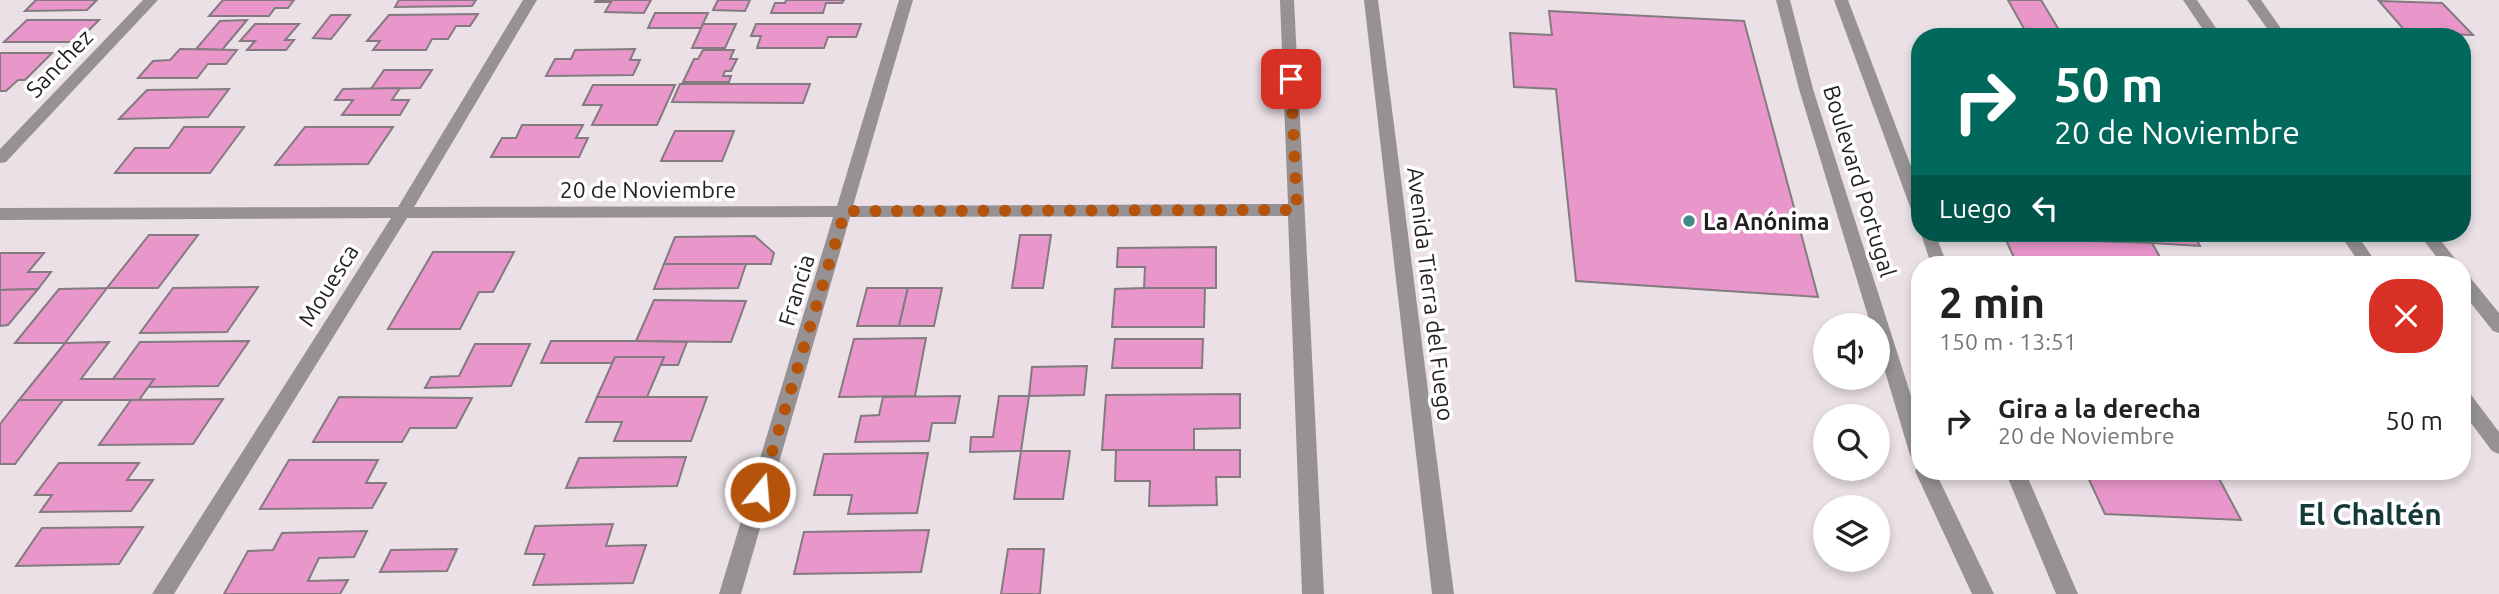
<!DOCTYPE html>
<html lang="es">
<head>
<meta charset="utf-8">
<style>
  body { margin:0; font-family:Ubuntu,sans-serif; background:#f6f6f6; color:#222; height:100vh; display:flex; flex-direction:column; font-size:26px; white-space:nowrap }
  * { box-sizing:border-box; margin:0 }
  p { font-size:23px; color:#767676 }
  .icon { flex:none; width:38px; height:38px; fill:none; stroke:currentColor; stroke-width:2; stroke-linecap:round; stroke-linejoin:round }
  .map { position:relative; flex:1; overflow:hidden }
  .side { position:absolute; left:1911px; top:256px; width:560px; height:224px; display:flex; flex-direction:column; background:#fff; border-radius:28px; box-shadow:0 4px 10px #0003 }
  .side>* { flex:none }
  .guide { position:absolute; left:1911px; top:28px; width:560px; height:214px; border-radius:28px; box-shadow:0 4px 10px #0003; background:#00695c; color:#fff; overflow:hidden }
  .tools { position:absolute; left:1813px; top:313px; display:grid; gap:14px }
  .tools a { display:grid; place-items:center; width:77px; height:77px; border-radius:50%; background:#fff; box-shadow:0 4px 10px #0003; font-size:35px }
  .pin { position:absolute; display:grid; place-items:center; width:60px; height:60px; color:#fff; margin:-30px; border-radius:14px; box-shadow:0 4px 10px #0006 }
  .me { position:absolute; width:77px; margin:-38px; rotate:17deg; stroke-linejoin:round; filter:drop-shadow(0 0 5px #0008) }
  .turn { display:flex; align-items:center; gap:24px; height:147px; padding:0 28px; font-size:32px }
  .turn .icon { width:91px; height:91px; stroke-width:2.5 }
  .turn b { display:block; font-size:49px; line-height:60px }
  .then { display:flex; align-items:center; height:66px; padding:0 28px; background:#0003; gap:14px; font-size:26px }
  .round { display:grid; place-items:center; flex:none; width:74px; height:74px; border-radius:28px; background:#f6f6f6 }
  .summary { display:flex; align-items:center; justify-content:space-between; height:119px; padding:0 28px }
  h1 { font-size:42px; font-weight:600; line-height:52px }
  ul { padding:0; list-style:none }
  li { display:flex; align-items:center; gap:21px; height:91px; padding:0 28px }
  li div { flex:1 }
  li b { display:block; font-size:26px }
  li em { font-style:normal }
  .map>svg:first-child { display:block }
  .building { fill:#e996cb; stroke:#837b80; stroke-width:2 }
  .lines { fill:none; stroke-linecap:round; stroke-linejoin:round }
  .minor { fill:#969294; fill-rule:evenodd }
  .route { stroke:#b45309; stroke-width:12; stroke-dasharray:0 21.6 }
  .poi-dot { fill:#428a8a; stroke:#fff; stroke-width:2.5 }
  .labels { text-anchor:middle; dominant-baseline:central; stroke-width:7; stroke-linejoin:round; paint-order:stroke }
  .street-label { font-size:23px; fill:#221f21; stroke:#fff }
  .poi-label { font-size:23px; font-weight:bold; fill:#221f21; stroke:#fff; text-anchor:start }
  .district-label { font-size:30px; font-weight:bold; fill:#153838; stroke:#fff }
</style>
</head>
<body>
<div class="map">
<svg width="2499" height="594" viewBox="0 0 2499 594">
  <rect width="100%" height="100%" fill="#eae0e6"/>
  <!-- building -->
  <g class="building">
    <path d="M 36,0 L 97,0 L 87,10 L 25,11 Z"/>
    <path d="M 223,0 L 294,0 L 288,8 L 275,8 L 269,16 L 209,16 Z"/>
    <path d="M 399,0 L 476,0 L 472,6 L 395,7 Z"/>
    <path d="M 596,0 L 651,0 L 644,13 L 605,12 L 611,2 L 595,2 Z"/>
    <path d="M 718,0 L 750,0 L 745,11 L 713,10 Z"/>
    <path d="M 786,0 L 844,0 L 842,3 L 826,3 L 823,13 L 771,13 L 775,3 L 785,3 Z"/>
    <path d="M 2008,0 L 2041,0 L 2062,35 L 2027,34 Z"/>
    <path d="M 2379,1 L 2442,3 L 2473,35 L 2407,33 Z"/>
    <path d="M 1549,11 L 1744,21 L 1818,297 L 1576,281 L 1556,89 L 1514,87 L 1510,33 L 1552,35 Z"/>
    <path d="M 655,13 L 708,13 L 701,28 L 648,28 Z"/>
    <path d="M 478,14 L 470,26 L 456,26 L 448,39 L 432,39 L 426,50 L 373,50 L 380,41 L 367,41 L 389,15 Z"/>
    <path d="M 331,15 L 350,15 L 331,39 L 313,38 Z"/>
    <path d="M 27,20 L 99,20 L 77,42 L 4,42 Z"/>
    <path d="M 247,20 L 222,50 L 196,49 L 220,21 Z"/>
    <path d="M 255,24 L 299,24 L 285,40 L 294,40 L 286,50 L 247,50 L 255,41 L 240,41 Z"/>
    <path d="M 703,24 L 736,24 L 725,48 L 692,48 Z"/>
    <path d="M 756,24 L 861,24 L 856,37 L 828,37 L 824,48 L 757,48 L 761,36 L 751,36 Z"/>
    <path d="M 2339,35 L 2429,36 L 2430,37 L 2341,37 Z"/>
    <path d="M 180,49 L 237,50 L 226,64 L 208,64 L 197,78 L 138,78 L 153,61 L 170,60 Z"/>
    <path d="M 635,49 L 630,60 L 640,60 L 633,75 L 546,76 L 555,59 L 571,59 L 575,50 Z"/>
    <path d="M 703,50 L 734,50 L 730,59 L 737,59 L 731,71 L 725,71 L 723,76 L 731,76 L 729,82 L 683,82 L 694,59 L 698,59 Z"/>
    <path d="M 0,53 L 52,53 L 25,80 L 18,80 L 6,91 L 0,91 Z"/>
    <path d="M 384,70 L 432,70 L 420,88 L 371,89 Z"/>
    <path d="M 680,84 L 810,84 L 803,103 L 672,102 Z"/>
    <path d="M 593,85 L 675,85 L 657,125 L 592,125 L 602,105 L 583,105 Z"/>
    <path d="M 400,88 L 392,100 L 409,100 L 400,115 L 342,115 L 353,100 L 335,100 L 343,89 Z"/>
    <path d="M 229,89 L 208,117 L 119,119 L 147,90 Z"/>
    <path d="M 522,125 L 583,125 L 576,138 L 588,138 L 579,157 L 491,157 L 502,138 L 516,138 Z"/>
    <path d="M 184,127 L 244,127 L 210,173 L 115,173 L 135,148 L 169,148 Z"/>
    <path d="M 305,127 L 393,127 L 368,164 L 275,165 Z"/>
    <path d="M 675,131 L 734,131 L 722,161 L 661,161 Z"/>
    <path d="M 2147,233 L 2193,233 L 2200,246 L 2152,243 Z"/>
    <path d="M 149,235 L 198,235 L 158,288 L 107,288 Z"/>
    <path d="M 1020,235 L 1051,235 L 1043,288 L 1012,288 Z"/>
    <path d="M 755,236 L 774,253 L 771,264 L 664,264 L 675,237 Z"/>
    <path d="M 2005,238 L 2152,243 L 2164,264 L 2017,264 Z"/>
    <path d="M 1216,247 L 1216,288 L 1144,288 L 1145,267 L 1117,267 L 1118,248 Z"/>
    <path d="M 433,252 L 514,252 L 493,292 L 479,292 L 460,329 L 388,329 Z"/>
    <path d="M 0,253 L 44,253 L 28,272 L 51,272 L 38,289 L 0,290 Z"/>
    <path d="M 664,264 L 746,264 L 738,288 L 654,289 Z"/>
    <path d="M 258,287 L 227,332 L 140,333 L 173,288 Z"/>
    <path d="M 107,288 L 65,343 L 15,343 L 59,289 Z"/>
    <path d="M 867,288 L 908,288 L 899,326 L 857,326 Z"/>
    <path d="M 908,288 L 942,288 L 934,326 L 899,326 Z"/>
    <path d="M 1144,288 L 1205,288 L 1204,327 L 1112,327 L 1115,289 Z"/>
    <path d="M 38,289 L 8,325 L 0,326 L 0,290 Z"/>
    <path d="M 654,300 L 746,301 L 731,342 L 636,341 Z"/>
    <path d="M 926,338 L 915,396 L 839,397 L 854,339 Z"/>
    <path d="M 1115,339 L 1203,339 L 1202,368 L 1112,368 Z"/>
    <path d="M 249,341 L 218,386 L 148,387 L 154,379 L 113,379 L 140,342 Z"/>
    <path d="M 551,341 L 636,341 L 687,342 L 678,365 L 660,365 L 664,357 L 615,357 L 612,363 L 541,363 Z"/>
    <path d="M 109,342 L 81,379 L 154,379 L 139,400 L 19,400 L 65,343 Z"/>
    <path d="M 475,344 L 530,344 L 511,386 L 425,388 L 431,377 L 459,376 Z"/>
    <path d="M 615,357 L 664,357 L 647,397 L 597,397 Z"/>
    <path d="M 1087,366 L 1084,395 L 1029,396 L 1032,367 Z"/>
    <path d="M 1240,394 L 1240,428 L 1194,429 L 1194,450 L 1102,450 L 1106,395 Z"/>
    <path d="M 960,396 L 955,423 L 932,423 L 929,441 L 855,442 L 861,416 L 879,415 L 883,397 Z"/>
    <path d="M 999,396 L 1029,396 L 1021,451 L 970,452 L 971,437 L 993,437 Z"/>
    <path d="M 339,397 L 472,398 L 456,428 L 410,428 L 402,442 L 313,442 Z"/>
    <path d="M 597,397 L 707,397 L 691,441 L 614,441 L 622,422 L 586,422 Z"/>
    <path d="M 223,399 L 193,444 L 99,445 L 131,400 Z"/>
    <path d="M 19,400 L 63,400 L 15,464 L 0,464 L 0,424 Z"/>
    <path d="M 1116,450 L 1240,450 L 1240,477 L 1216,477 L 1217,505 L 1149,506 L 1150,481 L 1115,481 Z"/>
    <path d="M 1021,451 L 1070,451 L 1063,499 L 1014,499 Z"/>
    <path d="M 928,453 L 917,513 L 848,514 L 852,495 L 814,495 L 824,454 Z"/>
    <path d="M 686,457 L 677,486 L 566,488 L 579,458 Z"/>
    <path d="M 289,460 L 378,460 L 366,483 L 386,483 L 372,508 L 260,509 Z"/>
    <path d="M 59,463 L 139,463 L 127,480 L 153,480 L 131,511 L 40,512 L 52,495 L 35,495 Z"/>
    <path d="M 2085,471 L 2215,471 L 2241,520 L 2105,514 Z"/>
    <path d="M 613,524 L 606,546 L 646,545 L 633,583 L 533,585 L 545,554 L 525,554 L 535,526 Z"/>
    <path d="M 143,527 L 119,564 L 16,566 L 42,528 Z"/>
    <path d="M 929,530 L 921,572 L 794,574 L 804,532 Z"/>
    <path d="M 367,531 L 354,557 L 319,558 L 308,581 L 348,580 L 340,594 L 224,594 L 248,551 L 273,550 L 282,533 Z"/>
    <path d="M 457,549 L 447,571 L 380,572 L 391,550 Z"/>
    <path d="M 1008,549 L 1044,549 L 1040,594 L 1001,594 Z"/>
  </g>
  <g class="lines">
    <!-- minor -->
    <g class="minor">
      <path d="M 143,0 L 158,0 L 6,162 L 0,163 L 0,149 Z"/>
      <path d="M 523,0 L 537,0 L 414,207 L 837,206 L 899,0 L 913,0 L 853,206 L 1288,204 L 1280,0 L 1294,0 L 1324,594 L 1302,594 L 1288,216 L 850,217 L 741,594 L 719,594 L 833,217 L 407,218 L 174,594 L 152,594 L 391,218 L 0,220 L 0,208 L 398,207 Z"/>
      <path d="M 1364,0 L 1378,0 L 1454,594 L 1432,594 Z"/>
      <path d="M 1776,0 L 1790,0 L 1813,89 L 1920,424 L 1920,463 L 1913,460 L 1910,455 L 1878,348 L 1878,326 L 1871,326 L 1799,89 Z"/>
      <path d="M 1834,0 L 1848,0 L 1920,190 L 1920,217 L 1912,212 Z"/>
      <path d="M 2183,0 L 2197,0 L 2222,37 L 2208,37 Z"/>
      <path d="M 2247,0 L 2261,0 L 2287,37 L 2273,37 Z"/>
      <path d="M 1920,231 L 1935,233 L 1947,264 L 1931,264 Z"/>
      <path d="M 2339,233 L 2356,233 L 2377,264 L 2360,264 Z"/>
      <path d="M 2418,233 L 2435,233 L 2459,264 L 2442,264 Z"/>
      <path d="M 2462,273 L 2468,275 L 2499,313 L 2499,333 L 2493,331 L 2462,292 Z"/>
      <path d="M 2462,390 L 2469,392 L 2499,432 L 2499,454 L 2492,451 L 2462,411 Z"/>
      <path d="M 1918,465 L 1920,471 L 1935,471 L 1994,594 L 1972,594 L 1915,471 Z"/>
      <path d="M 2005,471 L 2025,471 L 2078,594 L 2056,594 Z"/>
    </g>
  </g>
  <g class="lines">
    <!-- route -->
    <path class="route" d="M 760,492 L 845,211 L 1297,210 L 1291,79"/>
  </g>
  <!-- markers -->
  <circle class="poi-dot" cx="1689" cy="221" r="7"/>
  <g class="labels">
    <!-- street labels -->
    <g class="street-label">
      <text transform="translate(59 63) rotate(-46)">Sanchez</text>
      <text transform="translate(1860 181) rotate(73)">Boulevard Portugal</text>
      <text x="648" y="189">20 de Noviembre</text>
      <text transform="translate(328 285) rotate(-58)">Mouesca</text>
      <text transform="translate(796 290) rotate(-73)">Francia</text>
      <text transform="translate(1431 294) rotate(83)">Avenida Tierra del Fuego</text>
    </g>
    <!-- poi labels -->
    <g class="poi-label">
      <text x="1703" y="221">La Anónima</text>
    </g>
    <!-- district labels -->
    <g class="district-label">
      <text x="2370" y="514">El Chaltén</text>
    </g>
  </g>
</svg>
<div class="tools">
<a><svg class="icon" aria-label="sound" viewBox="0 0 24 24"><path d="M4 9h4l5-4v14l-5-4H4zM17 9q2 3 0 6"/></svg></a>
<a><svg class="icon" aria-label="search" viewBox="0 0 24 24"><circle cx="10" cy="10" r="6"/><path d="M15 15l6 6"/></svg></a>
<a><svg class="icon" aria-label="layers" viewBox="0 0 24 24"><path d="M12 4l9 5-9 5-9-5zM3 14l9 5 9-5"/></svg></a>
</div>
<div class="pin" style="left:1291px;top:79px;background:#d93025"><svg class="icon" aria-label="arrive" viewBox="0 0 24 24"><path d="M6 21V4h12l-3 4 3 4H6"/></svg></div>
<svg class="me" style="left:760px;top:492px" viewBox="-20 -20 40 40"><circle r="17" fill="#b45309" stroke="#fff" stroke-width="3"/><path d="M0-11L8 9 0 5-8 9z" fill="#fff"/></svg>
<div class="guide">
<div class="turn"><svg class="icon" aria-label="right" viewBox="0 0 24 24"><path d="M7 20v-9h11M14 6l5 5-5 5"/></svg><div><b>50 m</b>20 de Noviembre</div></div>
<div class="then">Luego<svg class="icon" aria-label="left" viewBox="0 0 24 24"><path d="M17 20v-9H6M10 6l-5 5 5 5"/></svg></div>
</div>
<section class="side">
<div class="summary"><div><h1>2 min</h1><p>150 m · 13:51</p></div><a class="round" style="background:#d93025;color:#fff"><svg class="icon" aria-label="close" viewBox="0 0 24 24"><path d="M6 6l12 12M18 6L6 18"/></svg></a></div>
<ul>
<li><svg class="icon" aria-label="right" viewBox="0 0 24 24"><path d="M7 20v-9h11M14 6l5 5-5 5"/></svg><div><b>Gira a la derecha</b><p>20 de Noviembre</p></div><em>50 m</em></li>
</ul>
</section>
</div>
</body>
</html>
